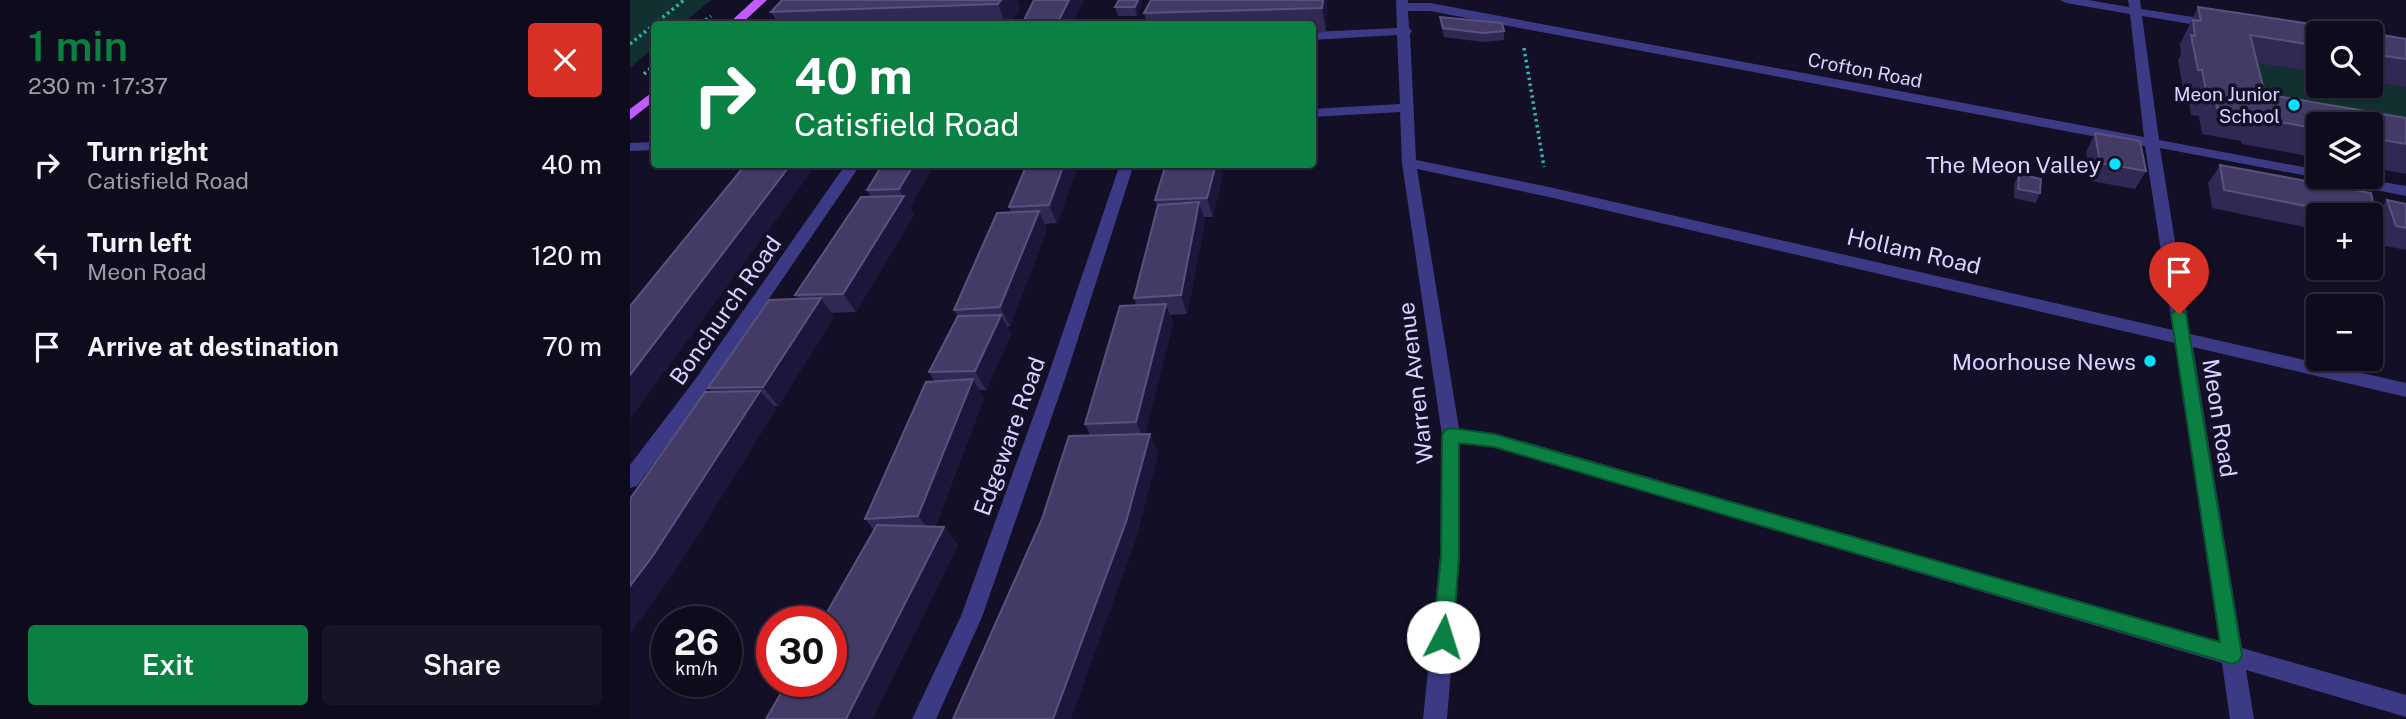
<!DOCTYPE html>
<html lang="en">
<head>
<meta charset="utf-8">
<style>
  body { margin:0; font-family:"Public Sans",sans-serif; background:#171425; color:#f1f3f6; height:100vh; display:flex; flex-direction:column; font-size:26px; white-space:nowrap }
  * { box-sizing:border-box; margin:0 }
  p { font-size:23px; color:#9b9ba3 }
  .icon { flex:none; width:38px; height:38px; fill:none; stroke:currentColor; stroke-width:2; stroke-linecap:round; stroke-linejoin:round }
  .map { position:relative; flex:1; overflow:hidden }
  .sheet { display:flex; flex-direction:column; background:#0e0b1c; width:630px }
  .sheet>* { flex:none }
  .top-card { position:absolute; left:21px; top:21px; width:665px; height:147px; border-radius:7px; box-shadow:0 2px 5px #0004,0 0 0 2px #2e2b3b; background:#0b8043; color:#fff; overflow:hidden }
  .tools { position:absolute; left:1676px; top:21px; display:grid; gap:14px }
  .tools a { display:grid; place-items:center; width:77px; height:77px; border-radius:7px; background:#0e0b1c; box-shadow:0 2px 5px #0004,0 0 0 2px #2e2b3b; font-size:35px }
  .speed { position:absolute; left:21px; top:606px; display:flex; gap:14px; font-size:35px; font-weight:700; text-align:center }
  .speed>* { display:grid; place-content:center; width:91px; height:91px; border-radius:50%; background:#0e0b1c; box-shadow:0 2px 5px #0004,0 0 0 2px #2e2b3b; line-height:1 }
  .speed small { font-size:18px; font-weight:400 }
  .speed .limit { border:10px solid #d22; background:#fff; color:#111 }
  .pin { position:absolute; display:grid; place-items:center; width:60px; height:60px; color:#fff; margin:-72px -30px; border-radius:50% 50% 50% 0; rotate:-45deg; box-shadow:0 0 7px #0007 }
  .pin .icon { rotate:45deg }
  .me { position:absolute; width:77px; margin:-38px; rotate:5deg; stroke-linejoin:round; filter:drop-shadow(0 0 5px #0008) }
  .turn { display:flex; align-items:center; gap:24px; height:147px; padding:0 28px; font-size:32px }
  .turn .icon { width:91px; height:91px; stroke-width:2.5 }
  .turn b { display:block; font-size:49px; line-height:60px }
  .round { display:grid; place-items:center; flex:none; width:74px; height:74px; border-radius:7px; background:#171425 }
  .summary { display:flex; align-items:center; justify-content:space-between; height:119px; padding:0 28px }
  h1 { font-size:42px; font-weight:600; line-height:52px; color:#0b8043 }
  .cta { display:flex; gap:14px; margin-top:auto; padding:14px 28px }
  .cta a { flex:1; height:80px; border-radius:7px; background:#0b8043; color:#fff; font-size:28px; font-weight:600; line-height:80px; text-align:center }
  .cta a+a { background:#171425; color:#f1f3f6 }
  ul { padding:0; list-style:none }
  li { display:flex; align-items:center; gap:21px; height:91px; padding:0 28px }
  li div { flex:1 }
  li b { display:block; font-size:26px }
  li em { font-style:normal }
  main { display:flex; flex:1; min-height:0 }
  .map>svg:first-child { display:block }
  .green { fill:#12302f }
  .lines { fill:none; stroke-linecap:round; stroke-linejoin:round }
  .path { stroke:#2fb8b0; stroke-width:3.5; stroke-dasharray:2.5 3.5; stroke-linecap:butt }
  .minor { fill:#3d3a85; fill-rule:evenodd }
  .major { fill:#c25bff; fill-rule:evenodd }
  .wall { fill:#312854 }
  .shaded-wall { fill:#1d163a }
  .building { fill:#433a66; stroke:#5a527e; stroke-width:2 }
  .route { fill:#0b8043; stroke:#07532c; stroke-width:2 }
  .poi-dot { fill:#00e5ff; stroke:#130f26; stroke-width:2.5 }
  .labels { text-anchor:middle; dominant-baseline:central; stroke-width:7; stroke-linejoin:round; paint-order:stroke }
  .far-street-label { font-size:19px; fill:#d9d4ff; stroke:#130f26 }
  .far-poi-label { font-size:19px; fill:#d9d4ff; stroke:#130f26; text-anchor:end }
  .poi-label { font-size:23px; fill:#d9d4ff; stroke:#130f26; text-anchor:end }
  .street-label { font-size:23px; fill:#d9d4ff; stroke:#130f26 }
</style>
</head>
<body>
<main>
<section class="sheet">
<div class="summary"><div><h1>1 min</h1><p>230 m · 17:37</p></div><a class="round" style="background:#d93025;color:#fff"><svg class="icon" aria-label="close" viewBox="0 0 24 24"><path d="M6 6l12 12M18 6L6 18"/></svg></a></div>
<ul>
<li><svg class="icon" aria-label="right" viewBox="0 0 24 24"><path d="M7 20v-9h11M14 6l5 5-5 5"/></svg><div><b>Turn right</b><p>Catisfield Road</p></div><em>40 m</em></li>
<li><svg class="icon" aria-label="left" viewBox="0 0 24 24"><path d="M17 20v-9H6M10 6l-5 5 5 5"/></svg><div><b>Turn left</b><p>Meon Road</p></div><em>120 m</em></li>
<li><svg class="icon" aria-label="arrive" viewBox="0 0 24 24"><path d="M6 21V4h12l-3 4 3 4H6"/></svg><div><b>Arrive at destination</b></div><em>70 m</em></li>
</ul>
<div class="cta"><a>Exit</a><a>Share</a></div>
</section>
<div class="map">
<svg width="1776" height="719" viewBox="0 0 1776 719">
  <rect width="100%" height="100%" fill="#130f26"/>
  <!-- green -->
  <g class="green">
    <path d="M 0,0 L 81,0 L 52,24 L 24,24 L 24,47 L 0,68 Z"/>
    <path d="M 1605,59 L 1689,73 L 1689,86 L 1741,86 L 1741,82 L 1776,87 L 1776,147 L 1741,124 L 1689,124 L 1689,131 L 1619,119 Z"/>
  </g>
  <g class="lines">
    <!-- path -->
    <g class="path">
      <path d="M 71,24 L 81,16"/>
      <path d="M 0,44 L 54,0"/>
      <path d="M 894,48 L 914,167"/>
      <path d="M 14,74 L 24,65"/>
    </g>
    <!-- minor -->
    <g class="minor">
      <path d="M 766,0 L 778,0 L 778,3 L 800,3 L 1514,137 L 1500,14 L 1436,3 L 1430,0 L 1458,0 L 1499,7 L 1498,0 L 1510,0 L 1511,9 L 1589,21 L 1591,24 L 1585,28 L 1512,16 L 1529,140 L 1689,170 L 1689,177 L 1694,177 L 1689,178 L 1530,148 L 1560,334 L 1776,383 L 1776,397 L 1563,347 L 1612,648 L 1776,695 L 1776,717 L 1616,670 L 1624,719 L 1600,719 L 1592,663 L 864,447 L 830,443 L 830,556 L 817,719 L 793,719 L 810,556 L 812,435 L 772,163 L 770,112 L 682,117 L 682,109 L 770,104 L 767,35 L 682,40 L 682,32 L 767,28 ZM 778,11 L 800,11 L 1515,146 L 1543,330 L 919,187 L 786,160 L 780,34 L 782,31 L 779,28 ZM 787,169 L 919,197 L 1545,343 L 1589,641 L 864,433 L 829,429 Z"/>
      <path d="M 24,142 L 24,150 L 0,151 L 0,143 Z"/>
      <path d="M 216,164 L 231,164 L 76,391 L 7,486 L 0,488 L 0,465 L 64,381 Z"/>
      <path d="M 490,164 L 504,164 L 437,373 L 352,617 L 306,719 L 282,719 L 331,616 L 419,373 Z"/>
      <path d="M 1695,177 L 1724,177 L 1776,186 L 1776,196 L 1702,181 Z"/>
    </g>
    <!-- major -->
    <g class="major">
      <path d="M 124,0 L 137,0 L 111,24 L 98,24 Z"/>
      <path d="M 24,91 L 24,101 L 0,120 L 0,109 Z"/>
    </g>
  </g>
  <!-- wall -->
  <g class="wall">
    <path d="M 152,0 L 387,0 L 390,9 L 380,24 L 148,24 L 141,12 Z"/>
    <path d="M 697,0 L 696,32 L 682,33 L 682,24 L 517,24 L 514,13 Z"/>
    <path d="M 512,5 L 507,16 L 488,16 L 485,7 Z"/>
    <path d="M 1568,7 L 1689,33 L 1689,73 L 1627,63 L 1635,94 L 1776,118 L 1776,174 L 1741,167 L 1741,124 L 1689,124 L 1689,158 L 1612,144 L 1611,141 L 1572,134 L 1569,116 L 1561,115 L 1558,95 L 1554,95 L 1548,60 L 1551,54 L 1550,44 Z"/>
    <path d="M 810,17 L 874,31 L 874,40 L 853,42 L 814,37 L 811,26 Z"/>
    <path d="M 1741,33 L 1776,39 L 1776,87 L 1741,82 Z"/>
    <path d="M 1465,133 L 1516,171 L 1505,189 L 1461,181 L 1456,152 Z"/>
    <path d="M 304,164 L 280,207 L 284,215 L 226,312 L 201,313 L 204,317 L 148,406 L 143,406 L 146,409 L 43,574 L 82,392 L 78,388 L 168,299 L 165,295 L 241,197 L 237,190 Z"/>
    <path d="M 397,164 L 449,164 L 427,223 L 415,224 L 417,229 L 380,326 L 377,327 L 381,334 L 356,390 L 349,390 L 354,398 L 305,527 L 314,527 L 328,545 L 242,719 L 136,719 L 244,530 L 235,519 L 305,382 L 299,372 L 328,317 L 324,310 L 381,212 L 379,207 Z"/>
    <path d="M 595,164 L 583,217 L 574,217 L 575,221 L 557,314 L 540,315 L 543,323 L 515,435 L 520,434 L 528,453 L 506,539 L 455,424 L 506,305 L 504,298 L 527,206 L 525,200 Z"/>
    <path d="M 1590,165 L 1746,214 L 1757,200 L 1776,204 L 1776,250 L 1751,245 L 1744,225 L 1741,228 L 1741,215 L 1689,215 L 1689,230 L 1582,208 L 1578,183 Z"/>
    <path d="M 1389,174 L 1410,193 L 1406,203 L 1384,198 L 1384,184 Z"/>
  </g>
  <!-- shaded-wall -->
  <g class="shaded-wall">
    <path d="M 371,0 L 387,0 L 390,9 L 380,24 L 376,24 L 368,4 Z"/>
    <path d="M 439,0 L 454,0 L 442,24 L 427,24 Z"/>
    <path d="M 508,0 L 511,0 L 512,5 L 507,16 L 505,7 Z"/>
    <path d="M 693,0 L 697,0 L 696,32 L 692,8 Z"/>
    <path d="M 161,164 L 187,164 L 0,419 L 0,375 Z"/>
    <path d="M 284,164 L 304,164 L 280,207 L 284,215 L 226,312 L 213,294 L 273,196 L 269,189 Z"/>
    <path d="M 434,164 L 449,164 L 427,223 L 419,205 Z"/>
    <path d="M 586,164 L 595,164 L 583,217 L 577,198 Z"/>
    <path d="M 569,202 L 575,221 L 557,314 L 551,295 Z"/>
    <path d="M 409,211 L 417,229 L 380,326 L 370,307 Z"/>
    <path d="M 191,298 L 204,317 L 148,406 L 133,387 Z"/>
    <path d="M 536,304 L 543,323 L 514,440 L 506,422 Z"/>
    <path d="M 371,315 L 381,334 L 356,390 L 345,371 Z"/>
    <path d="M 343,379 L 354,398 L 302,534 L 288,516 Z"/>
    <path d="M 130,391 L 146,409 L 43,574 L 0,634 L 0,586 Z"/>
    <path d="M 520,434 L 528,453 L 506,539 L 441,719 L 423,719 Z"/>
    <path d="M 314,527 L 328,545 L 242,719 L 216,719 Z"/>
  </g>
  <!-- building -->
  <g class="building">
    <path d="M 152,0 L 371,0 L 368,4 L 141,12 Z"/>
    <path d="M 404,0 L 439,0 L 427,24 L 392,24 Z"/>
    <path d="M 489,0 L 508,0 L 505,7 L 485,7 Z"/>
    <path d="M 521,0 L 693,0 L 692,8 L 514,13 Z"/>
    <path d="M 1568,7 L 1740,33 L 1689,33 L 1689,46 L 1620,35 L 1635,94 L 1776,118 L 1776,144 L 1741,138 L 1741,124 L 1689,124 L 1689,129 L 1628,118 L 1627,115 L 1587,108 L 1584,91 L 1576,90 L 1572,70 L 1568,70 L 1561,35 L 1565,36 L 1563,20 L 1571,21 Z"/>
    <path d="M 810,17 L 872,23 L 874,31 L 853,33 L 813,28 Z"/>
    <path d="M 1741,33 L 1776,39 L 1776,59 L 1741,54 Z"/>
    <path d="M 1465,133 L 1510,141 L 1516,171 L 1470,163 Z"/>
    <path d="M 116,164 L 161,164 L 0,375 L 0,306 Z"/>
    <path d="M 253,164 L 284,164 L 269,189 L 237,190 Z"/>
    <path d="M 397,164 L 434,164 L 419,205 L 379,207 Z"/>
    <path d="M 536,164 L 586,164 L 577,198 L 525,200 Z"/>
    <path d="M 1590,165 L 1741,193 L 1747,220 L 1741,219 L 1741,215 L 1722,215 L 1594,190 Z"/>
    <path d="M 1389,174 L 1411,179 L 1410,193 L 1388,189 Z"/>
    <path d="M 274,196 L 213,294 L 165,295 L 231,197 Z"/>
    <path d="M 1757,200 L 1776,204 L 1776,228 L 1766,226 Z"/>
    <path d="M 569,202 L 551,295 L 504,298 L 528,205 Z"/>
    <path d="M 409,211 L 370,307 L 324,310 L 367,213 Z"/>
    <path d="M 191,298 L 133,387 L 78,388 L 139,300 Z"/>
    <path d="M 536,304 L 506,422 L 455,424 L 490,306 Z"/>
    <path d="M 371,315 L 345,371 L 299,372 L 328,316 Z"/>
    <path d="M 343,379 L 288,516 L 235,519 L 296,382 Z"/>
    <path d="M 130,391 L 22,557 L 0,586 L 0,499 L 75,392 Z"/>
    <path d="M 520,434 L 496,522 L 423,719 L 323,719 L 412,519 L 439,436 Z"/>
    <path d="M 247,525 L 314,527 L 216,719 L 136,719 L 158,681 L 201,681 L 201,621 L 192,621 Z"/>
  </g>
  <!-- route -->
  <path class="route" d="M 1549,308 L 1556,314 L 1612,655 L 1609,661 L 1602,664 L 864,447 L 829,443 L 829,556 L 823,637 L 820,644 L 813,646 L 806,644 L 803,637 L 811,556 L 812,435 L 815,430 L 821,428 L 864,434 L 1590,642 L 1541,314 Z"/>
  <!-- markers -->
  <g class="poi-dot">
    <circle cx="1664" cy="105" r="7"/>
    <circle cx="1485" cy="164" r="7"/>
    <circle cx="1520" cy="361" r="7"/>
  </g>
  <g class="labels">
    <!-- far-street labels -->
    <g class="far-street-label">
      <text transform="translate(1235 70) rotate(11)">Crofton Road</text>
    </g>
    <!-- far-poi labels -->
    <g class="far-poi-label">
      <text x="1650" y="94">Meon Junior<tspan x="1650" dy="22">School</tspan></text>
    </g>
    <!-- poi labels -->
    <g class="poi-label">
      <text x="1471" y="164">The Meon Valley</text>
      <text x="1506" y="361">Moorhouse News</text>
    </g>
    <!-- street labels -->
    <g class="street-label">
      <text transform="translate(1284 251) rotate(13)">Hollam Road</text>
      <text transform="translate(95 310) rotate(-55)">Bonchurch Road</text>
      <text transform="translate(785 383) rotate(-97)">Warren Avenue</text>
      <text transform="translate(1590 418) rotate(81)">Meon Road</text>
      <text transform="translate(379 436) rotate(-70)">Edgeware Road</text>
    </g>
  </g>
</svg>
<div class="tools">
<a><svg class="icon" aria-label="search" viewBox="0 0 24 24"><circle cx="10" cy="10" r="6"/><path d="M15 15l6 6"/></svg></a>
<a><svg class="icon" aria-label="layers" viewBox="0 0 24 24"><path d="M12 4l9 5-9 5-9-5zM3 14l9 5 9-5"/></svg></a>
<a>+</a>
<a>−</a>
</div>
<div class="speed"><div>26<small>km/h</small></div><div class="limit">30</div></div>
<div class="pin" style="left:1549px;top:314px;background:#d93025"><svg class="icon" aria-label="arrive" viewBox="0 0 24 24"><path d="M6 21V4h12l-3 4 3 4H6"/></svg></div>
<svg class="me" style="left:813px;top:637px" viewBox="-20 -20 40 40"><circle r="19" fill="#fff"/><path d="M0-13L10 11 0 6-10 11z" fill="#0b8043"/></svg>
<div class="top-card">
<div class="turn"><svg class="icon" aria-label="right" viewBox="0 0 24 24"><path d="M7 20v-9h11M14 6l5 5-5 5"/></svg><div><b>40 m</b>Catisfield Road</div></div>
</div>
</div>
</main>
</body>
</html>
